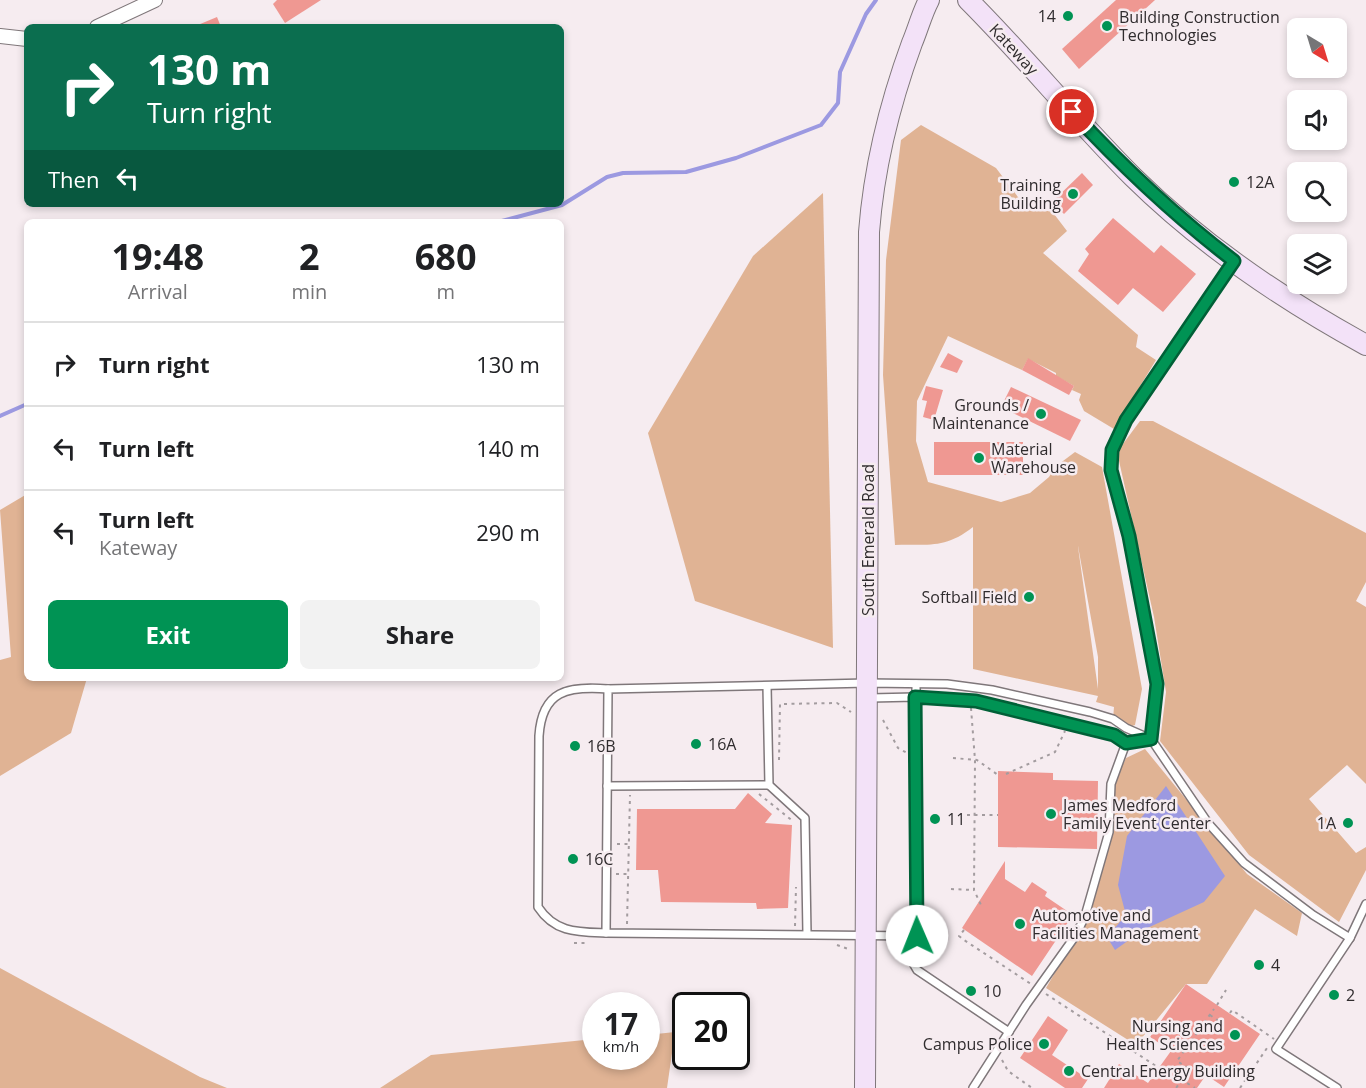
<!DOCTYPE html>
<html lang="en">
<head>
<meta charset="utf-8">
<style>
  body { margin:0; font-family:"Open Sans",sans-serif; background:#f2f2f2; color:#202124; height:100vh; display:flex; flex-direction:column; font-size:22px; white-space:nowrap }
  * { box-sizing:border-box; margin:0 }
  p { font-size:20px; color:#757577 }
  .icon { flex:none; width:33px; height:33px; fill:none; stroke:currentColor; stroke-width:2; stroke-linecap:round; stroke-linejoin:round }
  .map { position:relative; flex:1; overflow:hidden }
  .sheet { position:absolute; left:24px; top:219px; width:540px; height:462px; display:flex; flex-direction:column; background:#fff; border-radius:9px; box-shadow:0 3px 9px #0003 }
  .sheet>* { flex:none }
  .hud { position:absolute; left:24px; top:24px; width:540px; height:183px; border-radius:9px; box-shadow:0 3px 9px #0003; background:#0b6e4f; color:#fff; overflow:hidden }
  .needle { width:39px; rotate:142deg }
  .fabs { position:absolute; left:1287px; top:18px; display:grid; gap:12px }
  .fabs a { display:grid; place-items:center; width:60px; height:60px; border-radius:9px; background:#fff; box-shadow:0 3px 9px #0003; font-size:30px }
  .speed { position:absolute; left:582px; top:992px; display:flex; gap:12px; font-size:30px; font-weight:700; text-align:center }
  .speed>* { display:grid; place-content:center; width:78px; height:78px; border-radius:50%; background:#fff; box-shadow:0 3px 9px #0003; line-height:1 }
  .speed small { font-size:15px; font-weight:400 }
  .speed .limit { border:3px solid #111; border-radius:9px; background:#fff; color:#111 }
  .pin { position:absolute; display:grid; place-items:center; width:51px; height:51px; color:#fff; margin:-26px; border:3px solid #fff; border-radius:50%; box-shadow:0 2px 6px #0007 }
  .me { position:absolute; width:66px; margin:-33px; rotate:359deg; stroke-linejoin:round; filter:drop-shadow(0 0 4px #0008) }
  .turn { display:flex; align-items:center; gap:21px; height:126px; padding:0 24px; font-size:27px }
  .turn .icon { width:78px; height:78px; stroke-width:2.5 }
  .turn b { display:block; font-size:42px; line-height:51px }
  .then { display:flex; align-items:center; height:57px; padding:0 24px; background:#0003; gap:12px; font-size:22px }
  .eta { display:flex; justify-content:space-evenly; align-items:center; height:102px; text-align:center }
  .eta b { font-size:36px; font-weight:700; line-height:42px }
  .primary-button { display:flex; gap:12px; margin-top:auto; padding:12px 24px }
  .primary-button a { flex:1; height:69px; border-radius:9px; background:#009354; color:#fff; font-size:24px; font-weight:700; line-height:69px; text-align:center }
  .primary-button a+a { background:#f2f2f2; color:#202124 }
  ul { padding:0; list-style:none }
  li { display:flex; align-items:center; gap:18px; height:84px; padding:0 24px; border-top:2px solid #e0e0e0 }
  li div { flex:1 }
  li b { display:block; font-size:22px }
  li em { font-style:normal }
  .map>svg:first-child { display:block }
  .green { fill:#e0b394; fill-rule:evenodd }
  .water { fill:#9c99e1 }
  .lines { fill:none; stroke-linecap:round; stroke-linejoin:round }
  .stream { stroke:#9c99e1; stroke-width:4 }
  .building { fill:#ef9892 }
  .lane-casing { stroke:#7f777a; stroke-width:10 }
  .street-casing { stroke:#7f777a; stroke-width:16 }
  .secondary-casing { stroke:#7f777a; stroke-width:22 }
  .path { stroke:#a39c9f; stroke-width:2; stroke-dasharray:3 4.5; stroke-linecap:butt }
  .lane { stroke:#fff; stroke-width:7 }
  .street { stroke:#fff; stroke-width:14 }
  .secondary { stroke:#f3e2f8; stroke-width:20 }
  .route-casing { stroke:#006037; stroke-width:15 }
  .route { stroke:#009354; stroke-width:10 }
  .poi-dot { fill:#009354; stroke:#f6ecf0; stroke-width:2 }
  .labels { text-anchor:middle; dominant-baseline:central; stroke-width:5; stroke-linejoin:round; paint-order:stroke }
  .poi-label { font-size:16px; fill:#302c2e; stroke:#f6ecf0; text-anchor:start }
  .street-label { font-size:16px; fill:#302c2e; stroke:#f6ecf0 }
</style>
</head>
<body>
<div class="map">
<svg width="1366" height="1088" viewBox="0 0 1366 1088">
  <rect width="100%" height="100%" fill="#f6ecf0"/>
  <!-- green -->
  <g class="green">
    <path d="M 921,125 L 996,168 L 1024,205 L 1051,210 L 1067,231 L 1043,253 L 1138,335 L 1136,347 L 1156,360 L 1114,429 L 1084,411 L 1079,400 L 1081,394 L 1072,390 L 1074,386 L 1056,376 L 1056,373 L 1028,359 L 1022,370 L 948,336 L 917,401 L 916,441 L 928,482 L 1001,502 L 1030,493 L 1049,477 L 1055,467 L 1075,452 L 1102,467 L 1142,689 L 1135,725 L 1126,728 L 1113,719 L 1114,707 L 1096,702 L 1098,696 L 973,669 L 973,527 C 945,549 929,544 895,545 L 883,375 L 886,260 L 901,140 ZM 1078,546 L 1098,657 L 1098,689 L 1078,547 Z"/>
    <path d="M 823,193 L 833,648 L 695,601 L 648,433 L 753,256 Z"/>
    <path d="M 1140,421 L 1153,421 L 1366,533 L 1366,582 L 1356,601 L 1366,607 L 1366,784 L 1347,765 L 1309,799 L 1356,853 L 1366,847 L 1366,870 L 1339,922 L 1249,855 L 1160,741 L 1166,692 L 1154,617 L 1117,452 Z"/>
    <path d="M 27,494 L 27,678 L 87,678 L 71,733 L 0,776 L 0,660 L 11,657 L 0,510 Z"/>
    <path d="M 1145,749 L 1247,874 L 1302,913 L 1297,936 L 1255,909 L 1207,984 L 1186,984 L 1136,1045 L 1046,988 L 1087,918 L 1110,841 L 1114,783 L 1126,758 Z"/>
    <path d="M 0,968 L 200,1077 L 227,1088 L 0,1088 Z"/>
    <path d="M 675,1032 L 667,1088 L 380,1088 L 431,1055 L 595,1039 L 596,1056 L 646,1056 L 647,1035 Z"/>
  </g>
  <!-- water -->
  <path class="water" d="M 1166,786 L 1225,876 L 1204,902 L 1143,930 L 1115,950 L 1107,937 L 1126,915 L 1118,885 L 1127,836 Z"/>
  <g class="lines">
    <!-- stream -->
    <g class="stream">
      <path d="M 498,222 L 562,205 L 607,177 L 623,173 L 686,172 L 736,158 L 821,125 L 838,103 L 840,72 L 866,14 L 876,0"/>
      <path d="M 0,416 L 27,404"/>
    </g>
  </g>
  <!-- building -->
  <g class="building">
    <path d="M 277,0 L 321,0 L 285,23 L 273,4 Z"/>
    <path d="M 1116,0 L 1155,0 L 1079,69 L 1062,49 Z"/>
    <path d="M 217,17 L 221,27 L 193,27 Z"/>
    <path d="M 1082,173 L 1093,185 L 1064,214 L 1052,202 Z"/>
    <path d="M 1113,218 L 1154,253 L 1161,245 L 1196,274 L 1163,312 L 1133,288 L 1118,305 L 1078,271 L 1089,254 L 1085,249 Z"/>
    <path d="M 948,353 L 963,361 L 957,373 L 940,367 Z"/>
    <path d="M 1028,358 L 1074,386 L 1069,395 L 1022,370 Z"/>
    <path d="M 926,386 L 943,390 L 934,420 L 923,417 L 927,401 L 922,400 Z"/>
    <path d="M 1011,387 L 1081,420 L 1070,441 L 1001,407 Z"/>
    <rect x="934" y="442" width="89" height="33"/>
    <path d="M 998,771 L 1053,773 L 1053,780 L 1098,781 L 1097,849 L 998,847 Z"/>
    <path d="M 748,793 L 772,814 L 765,823 L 792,825 L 788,908 L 757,909 L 756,903 L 661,902 L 658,870 L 636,870 L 637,809 L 735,809 Z"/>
    <path d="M 1005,861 L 1005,879 L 1025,892 L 1032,882 L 1047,892 L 1045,896 L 1073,915 L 1032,976 L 962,928 Z"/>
    <path d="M 1186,984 L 1260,1034 L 1224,1087 L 1206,1075 L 1197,1088 L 1104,1088 L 1119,1064 L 1148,1083 L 1171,1051 L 1150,1037 Z"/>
    <path d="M 1048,1016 L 1068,1030 L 1052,1055 L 1088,1079 L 1082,1088 L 1065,1088 L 1020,1058 Z"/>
  </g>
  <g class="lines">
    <defs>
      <g id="lane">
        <path d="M 1232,264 L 1126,420 L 1112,450 L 1111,470 L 1129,536 L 1157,684 L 1151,739 L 1208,823 L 1244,863 L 1313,915 L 1350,938"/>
        <path d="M 916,684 L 917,936 L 910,958 L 917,970 L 1009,1032"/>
        <path d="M 767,686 L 769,785 L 805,818 L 807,934"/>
        <path d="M 870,698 L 915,697 L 976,701 L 1114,735 L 1126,743 L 1151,739"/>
        <path d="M 607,786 L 769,785"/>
        <path d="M 606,933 C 578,932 555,933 538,907 L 539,736 C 542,690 568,686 608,689"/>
        <path d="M 917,936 L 606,933 L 608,689 L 867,683 L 947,684 L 992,690 L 1090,712 L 1113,719 L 1126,728 L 1151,739"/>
        <path d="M 973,1088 L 1026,1005 L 1076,935 L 1085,916 L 1109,832 L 1111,784 L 1126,743"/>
        <path d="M 1337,1088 L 1276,1049 L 1350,938 L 1366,904"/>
      </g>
      <g id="street">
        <path d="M 97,27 L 155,0"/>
        <path d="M 0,36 L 27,39"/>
      </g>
      <g id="secondary">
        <path d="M 968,0 C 1025,57 1076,120 1133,177 C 1201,244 1282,299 1366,345"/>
        <path d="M 865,1088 L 869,232 C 874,167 890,103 912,43 C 918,29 922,13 929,0"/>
      </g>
    </defs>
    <!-- lane casing -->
    <use href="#lane" class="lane-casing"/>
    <!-- street casing -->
    <use href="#street" class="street-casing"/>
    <!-- secondary casing -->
    <use href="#secondary" class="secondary-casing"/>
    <!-- path -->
    <g class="path">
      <path d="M 971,708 L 975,760 L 974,890 L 981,905"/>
      <path d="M 883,720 L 898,748 L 907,753"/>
      <path d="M 953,758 L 977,760 L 998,775"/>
      <path d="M 779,760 L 780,704 L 837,703 L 851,712"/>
      <path d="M 1006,774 L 1055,752 L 1065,731"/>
      <path d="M 759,794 L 794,822"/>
      <path d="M 952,815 L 998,815"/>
      <path d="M 617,844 L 629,844"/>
      <path d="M 616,874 L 628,874"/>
      <path d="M 951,889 L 974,890"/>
      <path d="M 627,924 L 630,795"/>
      <path d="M 795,926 L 796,887"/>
      <path d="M 964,930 L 959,936 L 964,940 L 1031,984"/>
      <path d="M 574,943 L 585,943"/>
      <path d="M 837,945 L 851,950"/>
      <path d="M 1046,994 L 1159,1068"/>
      <path d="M 1217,1005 L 1226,990"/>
      <path d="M 1230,1013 L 1232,1010 L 1274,1039"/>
      <path d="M 1210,1015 L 1220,1022"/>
      <path d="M 1002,1060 L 1008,1071 L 1032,1088"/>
      <path d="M 1188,1068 L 1177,1061 L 1214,1009"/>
      <path d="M 1174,1078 L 1182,1080 L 1176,1088"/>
      <path d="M 1183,1079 L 1182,1080 L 1195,1088"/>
      <path d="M 1240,1088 L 1267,1048"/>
    </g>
    <!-- lane -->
    <use href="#lane" class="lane"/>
    <!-- street -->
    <use href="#street" class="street"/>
    <!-- secondary -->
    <use href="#secondary" class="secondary"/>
  </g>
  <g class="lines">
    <defs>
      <path id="route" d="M 917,936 L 915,697 L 976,701 L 1114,735 L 1126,743 L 1151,739 L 1157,684 L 1129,536 L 1111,470 L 1112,450 L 1126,420 L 1234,261 C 1175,216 1123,167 1072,112"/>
    </defs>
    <!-- route casing -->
    <use href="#route" class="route-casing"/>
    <!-- route -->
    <use href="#route" class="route"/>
  </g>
  <!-- markers -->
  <g class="poi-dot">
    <circle cx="1068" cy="16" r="6"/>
    <circle cx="1107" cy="26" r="6"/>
    <circle cx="1234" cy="182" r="6"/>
    <circle cx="1073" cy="194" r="6"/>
    <circle cx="1041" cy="414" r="6"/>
    <circle cx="979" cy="458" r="6"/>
    <circle cx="1029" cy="597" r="6"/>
    <circle cx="696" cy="744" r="6"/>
    <circle cx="575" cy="746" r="6"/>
    <circle cx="1051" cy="814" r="6"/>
    <circle cx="935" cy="819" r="6"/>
    <circle cx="1348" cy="823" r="6"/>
    <circle cx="573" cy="859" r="6"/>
    <circle cx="1020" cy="924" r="6"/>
    <circle cx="1259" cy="965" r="6"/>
    <circle cx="971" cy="991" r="6"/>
    <circle cx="1334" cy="995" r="6"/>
    <circle cx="1235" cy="1035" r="6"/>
    <circle cx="1044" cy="1044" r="6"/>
    <circle cx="1069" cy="1071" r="6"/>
  </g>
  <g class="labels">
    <!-- poi labels -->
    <g class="poi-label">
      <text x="1056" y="16" text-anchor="end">14</text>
      <text x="1119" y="17">Building Construction<tspan x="1119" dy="18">Technologies</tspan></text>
      <text x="1246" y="182">12A</text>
      <text x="1061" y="185" text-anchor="end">Training<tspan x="1061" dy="18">Building</tspan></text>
      <text x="1029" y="405" text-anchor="end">Grounds /<tspan x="1029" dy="18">Maintenance</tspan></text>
      <text x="991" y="449">Material<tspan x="991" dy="18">Warehouse</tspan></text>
      <text x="1017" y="597" text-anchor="end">Softball Field</text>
      <text x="708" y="744">16A</text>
      <text x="587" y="746">16B</text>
      <text x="1063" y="805">James Medford<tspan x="1063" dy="18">Family Event Center</tspan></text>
      <text x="947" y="819">11</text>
      <text x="1336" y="823" text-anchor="end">1A</text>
      <text x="585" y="859">16C</text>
      <text x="1032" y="915">Automotive and<tspan x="1032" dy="18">Facilities Management</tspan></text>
      <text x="1271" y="965">4</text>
      <text x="983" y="991">10</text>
      <text x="1346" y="995">2</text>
      <text x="1223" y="1026" text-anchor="end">Nursing and<tspan x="1223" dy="18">Health Sciences</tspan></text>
      <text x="1032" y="1044" text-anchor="end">Campus Police</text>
      <text x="1081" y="1071">Central Energy Building</text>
    </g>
    <!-- street labels -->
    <g class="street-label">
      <text transform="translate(1014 49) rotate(47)">Kateway</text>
      <text transform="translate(868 540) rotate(-90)">South Emerald Road</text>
    </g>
  </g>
</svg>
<div class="fabs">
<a><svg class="needle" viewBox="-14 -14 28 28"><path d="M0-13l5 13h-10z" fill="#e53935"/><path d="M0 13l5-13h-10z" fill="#757577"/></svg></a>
<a><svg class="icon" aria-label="sound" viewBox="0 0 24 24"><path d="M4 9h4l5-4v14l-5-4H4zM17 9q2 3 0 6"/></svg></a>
<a><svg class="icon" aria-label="search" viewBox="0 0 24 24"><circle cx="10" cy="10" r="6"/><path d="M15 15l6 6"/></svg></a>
<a><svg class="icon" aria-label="layers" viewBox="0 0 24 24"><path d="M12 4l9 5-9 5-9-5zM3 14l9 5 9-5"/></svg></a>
</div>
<div class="speed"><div>17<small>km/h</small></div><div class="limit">20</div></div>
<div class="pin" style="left:1072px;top:112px;background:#d93025"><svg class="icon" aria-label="arrive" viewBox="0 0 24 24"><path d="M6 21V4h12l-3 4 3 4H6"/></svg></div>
<svg class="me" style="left:917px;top:936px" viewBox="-20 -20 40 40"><circle r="19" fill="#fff"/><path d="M0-13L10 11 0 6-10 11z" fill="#009354"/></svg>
<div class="hud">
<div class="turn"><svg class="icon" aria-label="right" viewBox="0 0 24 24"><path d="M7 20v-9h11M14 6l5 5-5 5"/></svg><div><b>130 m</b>Turn right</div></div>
<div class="then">Then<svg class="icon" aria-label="left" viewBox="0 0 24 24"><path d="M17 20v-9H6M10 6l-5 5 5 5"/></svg></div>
</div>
<section class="sheet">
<div class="eta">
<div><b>19:48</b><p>Arrival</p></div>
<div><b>2</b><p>min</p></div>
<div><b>680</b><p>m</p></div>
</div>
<ul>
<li><svg class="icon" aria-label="right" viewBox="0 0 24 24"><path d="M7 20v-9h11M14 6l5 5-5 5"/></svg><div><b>Turn right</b></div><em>130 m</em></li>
<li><svg class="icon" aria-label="left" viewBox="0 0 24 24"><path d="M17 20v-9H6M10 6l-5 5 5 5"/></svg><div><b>Turn left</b></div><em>140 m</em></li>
<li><svg class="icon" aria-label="left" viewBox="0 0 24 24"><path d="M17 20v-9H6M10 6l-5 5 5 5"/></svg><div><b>Turn left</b><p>Kateway</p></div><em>290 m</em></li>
</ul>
<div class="primary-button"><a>Exit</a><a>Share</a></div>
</section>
</div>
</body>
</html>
